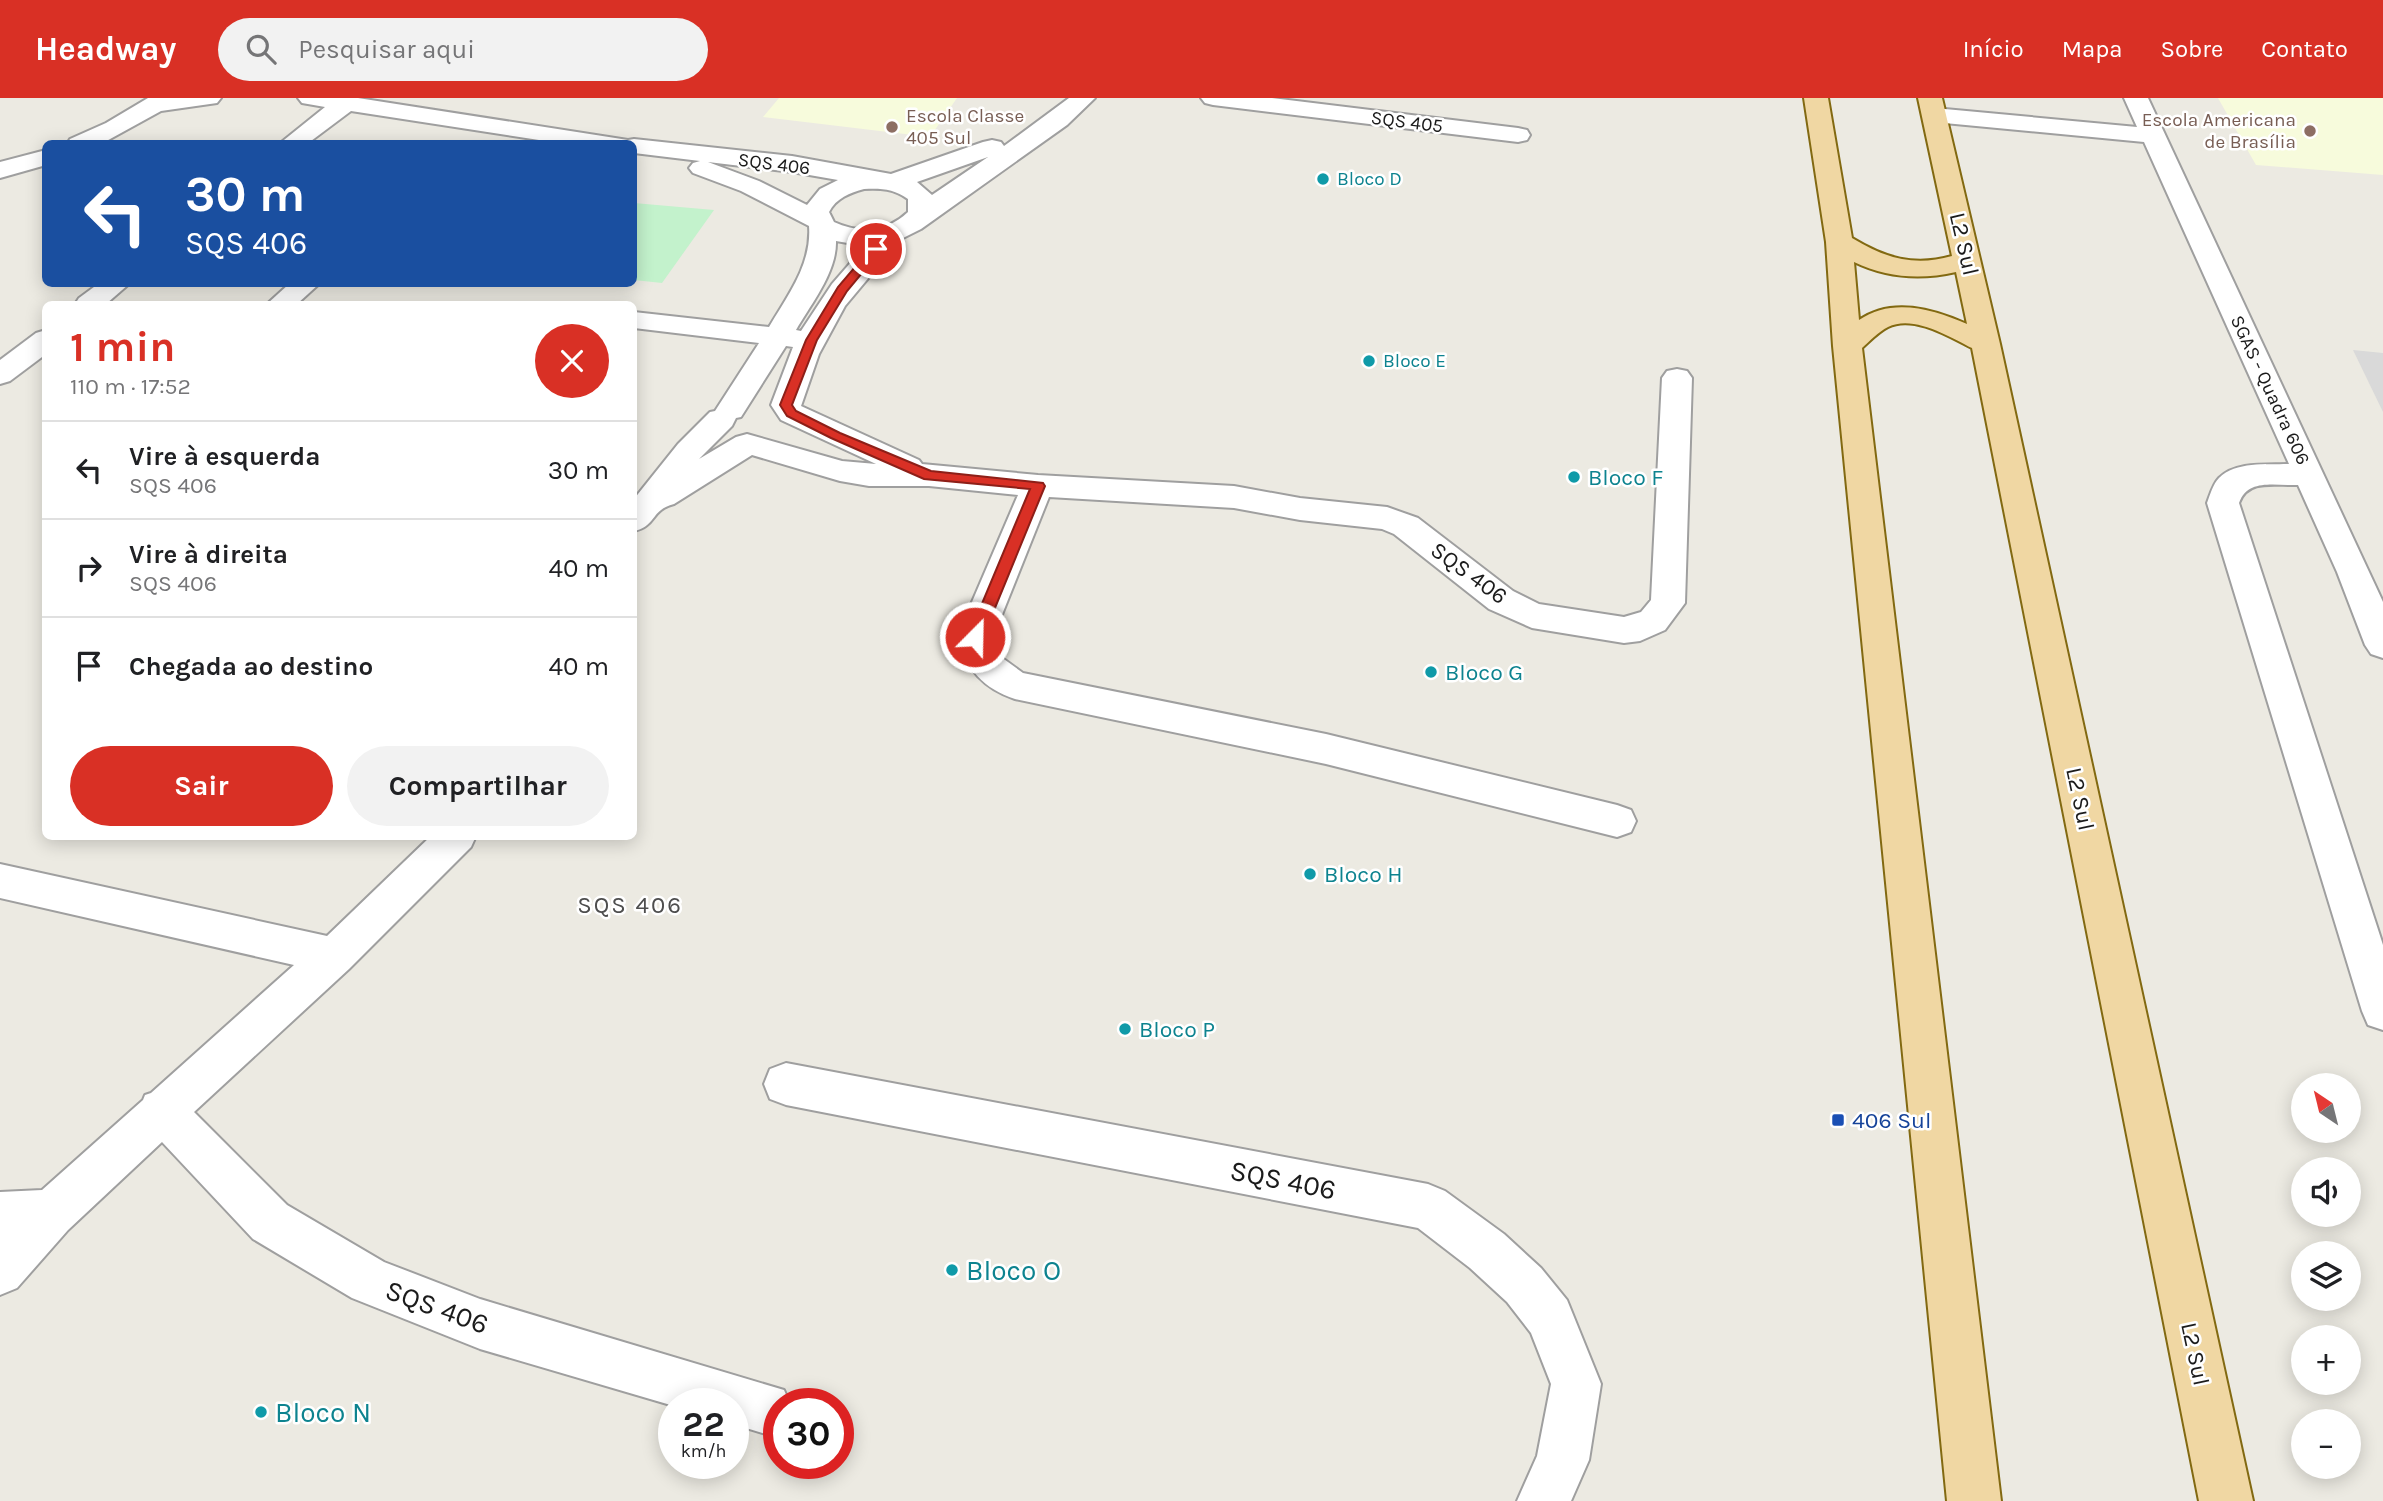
<!DOCTYPE html>
<html lang="pt">
<head>
<meta charset="utf-8">
<style>
  body { margin:0; font-family:Karla,sans-serif; background:#f2f2f2; color:#202124; height:100vh; display:flex; flex-direction:column; font-size:26px; white-space:nowrap }
  * { box-sizing:border-box; margin:0 }
  p { font-size:23px; color:#757577 }
  .icon { flex:none; width:38px; height:38px; fill:none; stroke:currentColor; stroke-width:2; stroke-linecap:round; stroke-linejoin:round }
  .map { position:relative; flex:1; overflow:hidden }
  .side { position:absolute; left:42px; top:203px; width:595px; height:539px; display:flex; flex-direction:column; background:#fff; border-radius:10px; box-shadow:0 4px 18px #0003 }
  .side>* { flex:none }
  .banner { position:absolute; left:42px; top:42px; width:595px; height:147px; border-radius:10px; box-shadow:0 4px 18px #0003; background:#1a4fa0; color:#fff; overflow:hidden }
  .needle { width:46px; rotate:325deg }
  .buttons { position:absolute; left:2291px; top:975px; display:grid; gap:14px }
  .buttons a { display:grid; place-items:center; width:70px; height:70px; border-radius:50%; background:#fff; box-shadow:0 4px 18px #0003; font-size:35px }
  .speed { position:absolute; left:658px; top:1290px; display:flex; gap:14px; font-size:35px; font-weight:700; text-align:center }
  .speed>* { display:grid; place-content:center; width:91px; height:91px; border-radius:50%; background:#fff; box-shadow:0 4px 18px #0003; line-height:1 }
  .speed small { font-size:18px; font-weight:400 }
  .speed .limit { border:10px solid #d22; background:#fff; color:#111 }
  .pin { position:absolute; display:grid; place-items:center; width:60px; height:60px; color:#fff; margin:-30px; border:4px solid #fff; border-radius:50%; box-shadow:0 2px 7px #0007 }
  .me { position:absolute; width:77px; margin:-38px; rotate:23deg; stroke-linejoin:round; filter:drop-shadow(0 0 5px #0008) }
  .turn { display:flex; align-items:center; gap:24px; height:147px; padding:0 28px; font-size:32px }
  .turn .icon { width:91px; height:91px; stroke-width:2.5 }
  .turn b { display:block; font-size:49px; line-height:60px }
  .round { display:grid; place-items:center; flex:none; width:74px; height:74px; border-radius:37px; background:#f2f2f2 }
  .overview { display:flex; align-items:center; justify-content:space-between; height:119px; padding:0 28px }
  h1 { font-size:42px; font-weight:700; line-height:52px; color:#d93025 }
  .action { display:flex; gap:14px; margin-top:auto; padding:14px 28px }
  .action a { flex:1; height:80px; border-radius:42px; background:#d93025; color:#fff; font-size:28px; font-weight:700; line-height:80px; text-align:center }
  .action a+a { background:#f2f2f2; color:#202124 }
  ul { padding:0; list-style:none }
  li { display:flex; align-items:center; gap:21px; height:98px; padding:0 28px; border-top:2px solid #e0e0e0 }
  li div { flex:1 }
  li b { display:block; font-size:26px }
  li em { font-style:normal }
  header { display:flex; align-items:center; gap:42px; box-sizing:border-box; height:98px; padding:0 35px; background:#d93025; color:#fff }
  header strong { font-size:33px }
  nav { display:flex; gap:38px; margin-inline-start:auto; font-size:24px }
  .search { width:490px; height:63px; background:#f2f2f2; display:flex; align-items:center; gap:18px; box-sizing:border-box; padding:0 24px; border-radius:38px; color:#757577; font-size:26px }
  .map>svg:first-child { display:block }
  .residential { fill:#d9d9d9 }
  .education { fill:#f7fbdc }
  .park { fill:#c3f2cc }
  .lines { fill:none; stroke-linecap:round; stroke-linejoin:round }
  .minor-casing { stroke:#9f9f9f; stroke-width:4 }
  .major-casing { stroke:#826911; stroke-width:4 }
  .minor { fill:#fff; fill-rule:evenodd }
  .major { fill:#f0d7a3; fill-rule:evenodd }
  .route { fill:#d93025; stroke:#8d1f18; stroke-width:2 }
  .education-dot { fill:#8d6e63; stroke:#fff; stroke-width:2.5 }
  .culture-dot { fill:#0f9aa8; stroke:#fff; stroke-width:2.5 }
  .transit-dot { fill:#1a4fb4; stroke:#fff; stroke-width:2.5 }
  .labels { text-anchor:middle; dominant-baseline:central; stroke-width:5; stroke-linejoin:round; paint-order:stroke }
  .far-education-label { font-size:19px; fill:#785e54; stroke:#fff; text-anchor:start }
  .far-street-label { font-size:19px; fill:#1b1b1b; stroke:#fff }
  .far-culture-label { font-size:19px; fill:#0d838f; stroke:#fff; text-anchor:start }
  .street-label { font-size:23px; fill:#1b1b1b; stroke:#fff }
  .culture-label { font-size:23px; fill:#0d838f; stroke:#fff; text-anchor:start }
  .transit-label { font-size:23px; fill:#164399; stroke:#fff; text-anchor:start }
  .neighbourhood-label { font-size:24px; letter-spacing:2px; fill:#4e4e4e; stroke:#fff }
  .near-street-label { font-size:28px; fill:#1b1b1b; stroke:#fff }
  .near-culture-label { font-size:28px; fill:#0d838f; stroke:#fff; text-anchor:start }
</style>
</head>
<body>
<header>
<strong>Headway</strong>
<div class="search"><svg class="icon" aria-label="search" viewBox="0 0 24 24"><circle cx="10" cy="10" r="6"/><path d="M15 15l6 6"/></svg>Pesquisar aqui</div>
<nav><a>Início</a><a>Mapa</a><a>Sobre</a><a>Contato</a></nav>
</header>
<div class="map">
<svg width="2383" height="1403" viewBox="0 0 2383 1403">
  <rect width="100%" height="100%" fill="#eceae2"/>
  <!-- residential -->
  <path class="residential" d="M 2353,252 L 2383,255 L 2383,314 Z"/>
  <!-- education -->
  <g class="education">
    <path d="M 779,0 L 957,0 L 930,39 L 763,19 Z"/>
    <path d="M 2218,0 L 2383,0 L 2383,77 L 2256,67 Z"/>
  </g>
  <!-- park -->
  <path class="park" d="M 634,105 L 714,112 L 662,185 L 634,182 Z"/>
  <g class="lines">
    <defs>
      <g id="minor">
        <path d="M 148,0 L 221,0 L 217,5 L 161,13 L 101,46 L 67,46 L 70,41 L 106,25 Z"/>
        <path d="M 298,0 L 358,0 L 628,42 L 634,41 L 792,58 L 891,76 L 983,44 L 992,42 L 1001,44 L 1004,48 L 1069,0 L 1095,0 L 1067,27 L 921,131 L 901,141 L 845,208 L 819,256 L 801,308 L 919,362 L 922,366 L 1038,377 L 1234,388 L 1300,400 L 1387,409 L 1418,420 L 1513,493 L 1539,506 L 1624,519 L 1641,514 L 1651,502 L 1662,280 L 1667,273 L 1677,271 L 1687,273 L 1692,280 L 1685,505 L 1665,532 L 1640,543 L 1624,545 L 1532,530 L 1489,511 L 1394,436 L 1382,431 L 1300,422 L 1234,410 L 1049,399 L 993,539 L 1001,559 L 1023,575 L 1326,636 L 1617,707 L 1631,712 L 1636,723 L 1631,734 L 1617,739 L 1326,666 L 1015,601 C 984,591 966,571 957,539 L 1018,397 L 929,388 L 869,388 L 840,383 L 752,357 L 674,406 C 650,412 657,428 634,433 L 634,401 L 678,346 L 710,314 L 715,313 L 759,245 L 634,230 L 634,214 L 769,229 C 788,197 812,166 809,128 L 741,93 L 693,75 L 689,70 L 693,65 L 700,63 L 634,55 L 634,46 L 565,46 L 351,13 L 307,46 L 279,46 L 325,9 L 302,5 ZM 988,59 L 932,97 L 917,84 ZM 708,64 L 792,74 L 838,82 L 820,91 L 807,107 L 759,83 ZM 864,91 C 881,90 894,91 908,101 L 908,114 C 887,134 860,136 834,124 L 829,114 C 836,100 850,95 864,91 ZM 836,143 L 865,148 L 832,186 L 801,233 L 796,232 C 811,206 837,174 836,143 ZM 786,248 L 793,249 L 771,307 L 781,322 L 876,366 L 842,363 L 747,336 L 736,339 L 699,361 L 732,328 L 736,320 L 741,319 Z"/>
        <path d="M 1201,0 L 1272,0 L 1518,30 L 1527,32 L 1530,37 L 1527,42 L 1518,44 L 1213,7 L 1205,5 Z"/>
        <path d="M 2124,0 L 2148,0 L 2383,504 L 2383,560 L 2371,556 L 2365,547 L 2337,474 L 2298,387 C 2275,388 2248,380 2239,405 L 2383,847 L 2383,932 L 2368,927 L 2362,913 L 2207,405 C 2210,397 2213,386 2219,380 C 2236,363 2267,367 2289,366 L 2144,44 L 1934,24 L 1925,22 L 1922,17 L 1925,12 L 1934,10 L 2137,29 Z"/>
        <path d="M 46,52 L 46,67 L 0,80 L 0,64 Z"/>
        <path d="M 98,186 L 129,186 L 106,206 L 75,206 L 79,200 Z"/>
        <path d="M 289,186 L 319,186 L 297,206 L 267,206 Z"/>
        <path d="M 46,232 L 46,256 L 10,283 L 0,286 L 0,262 L 36,235 Z"/>
        <path d="M 431,738 L 476,738 L 471,749 L 349,871 L 194,1014 L 287,1107 L 384,1164 L 480,1201 L 784,1292 L 790,1306 L 779,1306 L 779,1330 L 766,1336 L 733,1326 L 733,1306 L 674,1306 L 674,1308 L 480,1251 L 352,1200 L 253,1141 L 162,1044 L 68,1132 L 17,1190 L 0,1197 L 0,1094 L 42,1092 L 143,1002 L 145,997 L 151,995 L 294,867 L 0,800 L 0,766 L 327,838 Z"/>
        <path d="M 786,965 L 1428,1086 L 1445,1093 L 1504,1136 L 1541,1170 L 1567,1202 L 1601,1286 L 1589,1362 L 1571,1403 L 1517,1403 L 1537,1358 L 1551,1286 L 1531,1235 L 1507,1204 L 1470,1170 L 1418,1130 L 786,1007 L 770,1001 L 764,986 L 770,971 Z"/>
      </g>
      <path id="major" d="M 1804,0 L 1828,0 L 1852,140 C 1885,160 1914,169 1952,158 L 1918,0 L 1942,0 L 2000,246 L 2253,1403 L 2199,1403 L 1972,250 C 1950,239 1913,216 1888,229 C 1878,234 1870,243 1862,250 L 2001,1403 L 1947,1403 L 1833,248 L 1826,144 ZM 1854,164 C 1887,180 1921,182 1956,174 L 1967,226 C 1933,211 1892,199 1859,222 Z"/>
    </defs>
    <!-- minor casing -->
    <use href="#minor" class="minor-casing"/>
    <!-- major casing -->
    <use href="#major" class="major-casing"/>
    <!-- minor -->
    <use href="#minor" class="minor"/>
    <!-- major -->
    <use href="#major" class="major"/>
  </g>
  <!-- route -->
  <path class="route" d="M 872,149 L 882,151 L 847,193 L 817,242 L 792,307 L 796,313 L 840,335 L 931,373 L 1043,385 L 1045,388 L 983,539 L 975,545 L 968,539 L 1030,391 L 924,381 L 831,340 L 787,318 L 780,307 L 806,242 L 838,189 Z"/>
  <!-- markers -->
  <g class="education-dot">
    <circle cx="892" cy="29" r="7"/>
    <circle cx="2310" cy="33" r="7"/>
  </g>
  <g class="culture-dot">
    <circle cx="1323" cy="81" r="7"/>
    <circle cx="1369" cy="263" r="7"/>
    <circle cx="1574" cy="379" r="7"/>
    <circle cx="1431" cy="574" r="7"/>
    <circle cx="1310" cy="776" r="7"/>
    <circle cx="1125" cy="931" r="7"/>
    <circle cx="952" cy="1172" r="7"/>
    <circle cx="261" cy="1314" r="7"/>
  </g>
  <rect class="transit-dot" x="1831" y="1015" width="14" height="14" rx="3.5"/>
  <g class="labels">
    <!-- far-education labels -->
    <g class="far-education-label">
      <text x="906" y="18">Escola Classe<tspan x="906" dy="22">405 Sul</tspan></text>
      <text x="2296" y="22" text-anchor="end">Escola Americana<tspan x="2296" dy="22">de Brasília</tspan></text>
    </g>
    <!-- far-street labels -->
    <g class="far-street-label">
      <text transform="translate(1407 24) rotate(7)">SQS 405</text>
      <text transform="translate(774 66) rotate(7)">SQS 406</text>
      <text transform="translate(2270 292) rotate(65)">SGAS - Quadra 606</text>
    </g>
    <!-- far-culture labels -->
    <g class="far-culture-label">
      <text x="1337" y="81">Bloco D</text>
      <text x="1383" y="263">Bloco E</text>
    </g>
    <!-- street labels -->
    <g class="street-label">
      <text transform="translate(1964 146) rotate(77)">L2 Sul</text>
      <text transform="translate(1469 475) rotate(36)">SQS 406</text>
      <text transform="translate(2080 701) rotate(78)">L2 Sul</text>
      <text transform="translate(2195 1256) rotate(78)">L2 Sul</text>
    </g>
    <!-- culture labels -->
    <g class="culture-label">
      <text x="1588" y="379">Bloco F</text>
      <text x="1445" y="574">Bloco G</text>
      <text x="1324" y="776">Bloco H</text>
      <text x="1139" y="931">Bloco P</text>
    </g>
    <!-- transit labels -->
    <g class="transit-label">
      <text x="1852" y="1022">406 Sul</text>
    </g>
    <!-- neighbourhood labels -->
    <g class="neighbourhood-label">
      <text x="630" y="807">SQS 406</text>
    </g>
    <!-- near-street labels -->
    <g class="near-street-label">
      <text transform="translate(1283 1082) rotate(11)">SQS 406</text>
      <text transform="translate(437 1209) rotate(20)">SQS 406</text>
    </g>
    <!-- near-culture labels -->
    <g class="near-culture-label">
      <text x="966" y="1172">Bloco O</text>
      <text x="275" y="1314">Bloco N</text>
    </g>
  </g>
</svg>
<div class="buttons">
<a><svg class="needle" viewBox="-14 -14 28 28"><path d="M0-13l5 13h-10z" fill="#e53935"/><path d="M0 13l5-13h-10z" fill="#757577"/></svg></a>
<a><svg class="icon" aria-label="sound" viewBox="0 0 24 24"><path d="M4 9h4l5-4v14l-5-4H4zM17 9q2 3 0 6"/></svg></a>
<a><svg class="icon" aria-label="layers" viewBox="0 0 24 24"><path d="M12 4l9 5-9 5-9-5zM3 14l9 5 9-5"/></svg></a>
<a>+</a>
<a>−</a>
</div>
<div class="speed"><div>22<small>km/h</small></div><div class="limit">30</div></div>
<div class="pin" style="left:876px;top:151px;background:#d93025"><svg class="icon" aria-label="arrive" viewBox="0 0 24 24"><path d="M6 21V4h12l-3 4 3 4H6"/></svg></div>
<svg class="me" style="left:975px;top:539px" viewBox="-20 -20 40 40"><circle r="17" fill="#d93025" stroke="#fff" stroke-width="3"/><path d="M0-11L8 9 0 5-8 9z" fill="#fff"/></svg>
<div class="banner">
<div class="turn"><svg class="icon" aria-label="left" viewBox="0 0 24 24"><path d="M17 20v-9H6M10 6l-5 5 5 5"/></svg><div><b>30 m</b>SQS 406</div></div>
</div>
<section class="side">
<div class="overview"><div><h1>1 min</h1><p>110 m · 17:52</p></div><a class="round" style="background:#d93025;color:#fff"><svg class="icon" aria-label="close" viewBox="0 0 24 24"><path d="M6 6l12 12M18 6L6 18"/></svg></a></div>
<ul>
<li><svg class="icon" aria-label="left" viewBox="0 0 24 24"><path d="M17 20v-9H6M10 6l-5 5 5 5"/></svg><div><b>Vire à esquerda</b><p>SQS 406</p></div><em>30 m</em></li>
<li><svg class="icon" aria-label="right" viewBox="0 0 24 24"><path d="M7 20v-9h11M14 6l5 5-5 5"/></svg><div><b>Vire à direita</b><p>SQS 406</p></div><em>40 m</em></li>
<li><svg class="icon" aria-label="arrive" viewBox="0 0 24 24"><path d="M6 21V4h12l-3 4 3 4H6"/></svg><div><b>Chegada ao destino</b></div><em>40 m</em></li>
</ul>
<div class="action"><a>Sair</a><a>Compartilhar</a></div>
</section>
</div>
</body>
</html>
